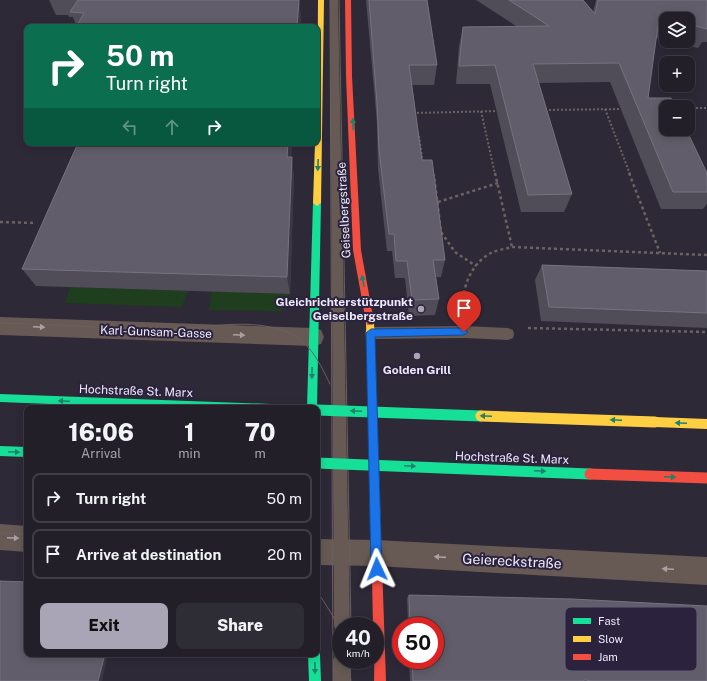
<!DOCTYPE html>
<html lang="en">
<head>
<meta charset="utf-8">
<style>
  body { margin:0; font-family:"Public Sans",sans-serif; background:#2e2c35; color:#f1f3f6; height:100vh; display:flex; flex-direction:column; font-size:15px; white-space:nowrap }
  * { box-sizing:border-box; margin:0 }
  p { font-size:13px; color:#a2a2a8 }
  .icon { flex:none; width:22px; height:22px; fill:none; stroke:currentColor; stroke-width:2; stroke-linecap:round; stroke-linejoin:round }
  .map { position:relative; flex:1; overflow:hidden }
  .sheet { position:absolute; left:24px; top:405px; width:296px; height:252px; display:flex; flex-direction:column; background:#221f29; border-radius:8px; box-shadow:0 2px 10px #0003,0 0 0 1px #3f3d46 }
  .sheet>* { flex:none }
  .banner { position:absolute; left:24px; top:24px; width:296px; height:122px; border-radius:8px; box-shadow:0 2px 10px #0003,0 0 0 1px #3f3d46; background:#0b6e4f; color:#fff; overflow:hidden }
  .controls { position:absolute; left:659px; top:12px; display:grid; gap:8px }
  .controls a { display:grid; place-items:center; width:36px; height:36px; border-radius:8px; background:#221f29; box-shadow:0 2px 10px #0003,0 0 0 1px #3f3d46; font-size:20px }
  .speed { position:absolute; left:332px; top:617px; display:flex; gap:8px; font-size:20px; font-weight:700; text-align:center }
  .speed>* { display:grid; place-content:center; width:52px; height:52px; border-radius:50%; background:#221f29; box-shadow:0 2px 10px #0003,0 0 0 1px #3f3d46; line-height:1 }
  .speed small { font-size:10px; font-weight:400 }
  .speed .limit { border:6px solid #d22; background:#fff; color:#111 }
  .pin { position:absolute; display:grid; place-items:center; width:34px; height:34px; color:#fff; margin:-41px -17px; border-radius:50% 50% 50% 0; rotate:-45deg; box-shadow:0 0 4px #0007 }
  .pin .icon { rotate:45deg }
  .me { position:absolute; width:44px; margin:-22px; rotate:358deg; stroke-linejoin:round; filter:drop-shadow(0 0 3px #0008) }
  .turn { display:flex; align-items:center; gap:14px; height:84px; padding:0 16px; font-size:18px }
  .turn .icon { width:52px; height:52px; stroke-width:2.5 }
  .turn b { display:block; font-size:28px; line-height:34px }
  .lanes { display:flex; align-items:center; height:38px; padding:0 16px; background:#0003; justify-content:center; gap:20px; direction:ltr }
  .lanes .off { opacity:.35 }
  .eta { display:flex; justify-content:space-evenly; align-items:center; height:68px; text-align:center }
  .eta b { font-size:24px; font-weight:800; line-height:28px }
  .action { display:flex; gap:8px; margin-top:auto; padding:8px 16px }
  .action a { flex:1; height:46px; border-radius:8px; background:#aaa5b6; color:#111; font-size:16px; font-weight:800; line-height:46px; text-align:center }
  .action a+a { background:#2e2c35; color:#f1f3f6 }
  ul { padding:0; list-style:none }
  li { display:flex; align-items:center; gap:12px; height:50px; margin:0 8px 6px; padding:0 8px; border:2px solid #3f3d46; border-radius:8px }
  li div { flex:1 }
  li b { display:block; font-size:15px }
  li em { font-style:normal }
  .map>svg:first-child { display:block }
  .green { fill:#1e3e1d }
  .lines { fill:none; stroke-linecap:round; stroke-linejoin:round }
  .path-far1 { stroke:#6c6361; stroke-width:2; stroke-dasharray:2 2; stroke-linecap:butt }
  .path { stroke:#6c6361; stroke-width:2.5; stroke-dasharray:3 3; stroke-linecap:butt }
  .lane { fill:#675a54; fill-rule:evenodd }
  .street { fill:#675a54; fill-rule:evenodd }
  .fast { fill:#16e098; fill-rule:evenodd }
  .slow { fill:#ffcf43; fill-rule:evenodd }
  .jam { fill:#f24e42; fill-rule:evenodd }
  .tram { stroke:#6a605f; stroke-width:1 }
  .fast-bridge { stroke:#16e098; stroke-width:11 }
  .slow-bridge { stroke:#ffcf43; stroke-width:11 }
  .jam-bridge { stroke:#f24e42; stroke-width:11 }
  .wall { fill:#504c58 }
  .shaded-wall { fill:#3b3744 }
  .building { fill:#615d6a; stroke:#777280 }
  .oneway { fill:#20826a }
  .oneway2 { fill:#aaa1a7 }
  .route { fill:#1a73e8; stroke:#114b97 }
  .poi-dot { fill:#aaa5b6; stroke:#2b233d; stroke-width:1.5 }
  .labels { text-anchor:middle; dominant-baseline:central; stroke-width:4; stroke-linejoin:round; paint-order:stroke }
  .street-label { font-size:12px; fill:#ede8fa; stroke:#2b233d }
  .poi-label { font-size:12px; font-weight:bold; fill:#ede8fa; stroke:#2b233d; text-anchor:end }
  .near-street-label { font-size:14px; fill:#ede8fa; stroke:#2b233d }
  .key { fill:#2b233d; stroke:#655e76; stroke-width:1 }
  .key-label { font-size:11px; fill:#ede8fa }
</style>
</head>
<body>
<div class="map">
<svg width="707" height="681" viewBox="0 0 707 681">
  <rect width="100%" height="100%" fill="#2d2937"/>
  <!-- green -->
  <g class="green">
    <path d="M 70,287 L 188,291 L 182,307 L 65,303 Z"/>
    <path d="M 212,291 L 290,294 L 287,307 L 281,311 L 209,310 Z"/>
  </g>
  <g class="lines">
    <!-- path-far1 -->
    <g class="path-far1">
      <path d="M 688,108 L 707,108"/>
      <path d="M 605,109 L 630,174"/>
      <path d="M 545,110 L 624,109"/>
      <path d="M 481,111 L 495,174"/>
      <path d="M 413,113 L 500,111"/>
      <path d="M 419,136 L 423,163"/>
    </g>
    <!-- path -->
    <g class="path">
      <path d="M 495,173 L 512,247"/>
      <path d="M 629,173 L 660,253"/>
      <path d="M 432,174 L 434,175 L 441,232 L 455,252 L 476,266"/>
      <path d="M 438,202 L 498,183"/>
      <path d="M 0,222 L 35,223"/>
      <path d="M 462,311 C 462,289 470,264 491,253 C 497,250 505,249 512,247 L 707,255"/>
      <path d="M 528,328 L 707,332"/>
    </g>
    <!-- lane -->
    <g class="lane">
      <path d="M 330,0 L 338,0 L 350,626 L 341,626 L 341,634 L 336,632 L 334,626 Z"/>
      <path d="M 464,326 L 508,328 L 513,330 L 514,334 L 513,338 L 508,340 L 464,338 L 371,339 L 366,337 L 365,333 L 366,329 L 371,327 Z"/>
      <path d="M 341,652 L 341,660 L 351,660 L 351,681 L 333,681 L 333,660 L 336,654 Z"/>
    </g>
    <!-- street -->
    <g class="street">
      <path d="M 0,317 L 313,328 L 321,330 L 324,337 L 321,344 L 313,346 L 0,335 Z"/>
      <path d="M 0,524 L 27,526 L 27,552 L 0,550 Z"/>
      <path d="M 317,539 L 376,540 L 707,557 L 707,585 L 376,566 L 317,565 Z"/>
    </g>
    <!-- fast -->
    <g class="fast">
      <path d="M 317,200 L 321,203 L 317,408 L 307,408 L 313,203 Z"/>
      <path d="M 0,394 L 271,404 L 274,405 L 276,408 L 151,408 L 0,402 Z"/>
      <path d="M 0,446 L 27,447 L 27,457 L 0,456 Z"/>
      <path d="M 317,649 L 320,654 L 321,681 L 309,681 L 308,654 L 317,654 Z"/>
    </g>
    <!-- slow -->
    <g class="slow">
      <path d="M 318,0 L 324,0 L 321,203 L 317,206 L 313,203 L 315,143 L 317,143 Z"/>
      <path d="M 370,318 L 373,319 L 374,322 L 381,534 L 380,538 L 376,539 L 372,538 L 371,534 L 366,322 L 367,319 Z"/>
      <path d="M 655,417 L 707,419 L 707,429 L 655,427 L 652,425 L 650,422 L 652,419 Z"/>
    </g>
    <!-- jam -->
    <g class="jam">
      <path d="M 345,0 L 351,0 L 352,76 L 361,250 L 374,322 L 373,325 L 367,325 L 366,322 L 353,250 L 346,76 Z"/>
      <path d="M 376,529 L 380,530 L 381,534 L 386,681 L 374,681 L 375,626 L 373,626 L 371,534 L 372,530 Z"/>
    </g>
    <!-- tram -->
    <g class="tram">
      <path d="M 330,0 L 333,681"/>
      <path d="M 339,0 L 351,626"/>
      <path d="M 0,323 C 55,324 111,329 166,329 C 207,329 250,316 289,333 C 311,343 320,364 330,384"/>
      <path d="M 0,533 L 27,534"/>
      <path d="M 317,591 L 333,616 L 341,634"/>
      <path d="M 348,660 L 351,681"/>
    </g>
    <!-- fast-bridge -->
    <g class="fast-bridge">
      <path d="M 317,410 L 481,416"/>
      <path d="M 317,463 L 590,474"/>
    </g>
    <!-- slow-bridge -->
    <path class="slow-bridge" d="M 481,416 L 655,422"/>
    <!-- jam-bridge -->
    <path class="jam-bridge" d="M 590,474 L 707,478"/>
  </g>
  <!-- wall -->
  <g class="wall">
    <path d="M 49,0 L 299,0 L 301,19 L 300,27 L 76,27 L 76,26 L 73,17 L 69,17 L 68,15 L 56,15 Z"/>
    <path d="M 366,0 L 427,0 L 437,65 L 434,85 L 412,85 L 422,160 L 445,260 L 441,277 L 436,277 L 439,299 L 435,315 L 409,316 L 405,278 L 395,278 L 392,251 L 387,251 L 378,169 L 377,123 Z"/>
    <path d="M 476,0 L 583,0 L 593,12 L 596,0 L 707,0 L 707,42 L 702,42 L 698,48 L 669,41 L 688,41 L 688,19 L 666,19 L 666,40 L 656,38 L 648,98 L 707,173 L 707,204 L 703,209 L 661,209 L 610,82 L 538,83 L 572,194 L 564,212 L 521,212 L 490,84 L 456,84 L 459,46 L 463,27 L 516,26 Z"/>
    <path d="M 78,143 L 292,143 L 291,157 L 294,176 L 290,294 L 36,286 L 22,269 Z"/>
    <path d="M 542,265 L 707,271 L 707,328 L 541,321 L 535,280 Z"/>
    <path d="M 409,595 L 584,680 L 584,681 L 410,681 L 409,660 L 435,660 L 435,626 L 408,626 L 407,598 Z"/>
  </g>
  <!-- shaded-wall -->
  <g class="shaded-wall">
    <path d="M 299,0 L 301,19 L 300,27 L 297,27 Z"/>
    <path d="M 288,143 L 292,143 L 290,176 L 287,157 Z"/>
    <path d="M 292,157 L 294,176 L 290,294 L 287,277 Z"/>
    <path d="M 105,654 L 108,654 L 102,681 L 98,681 Z"/>
  </g>
  <!-- building -->
  <g class="building">
    <path d="M 78,0 L 299,0 L 297,27 L 76,27 L 84,13 L 70,12 Z"/>
    <path d="M 369,0 L 427,0 L 437,65 L 409,65 L 422,160 L 432,160 L 445,260 L 433,260 L 439,299 L 412,300 L 407,261 L 396,261 L 394,234 L 389,234 L 379,150 L 377,103 Z"/>
    <path d="M 509,0 L 583,0 L 595,14 L 598,0 L 707,0 L 707,29 L 688,24 L 688,19 L 666,19 L 659,18 L 648,98 L 671,98 L 676,107 L 666,107 L 666,129 L 686,129 L 707,173 L 707,192 L 673,192 L 619,63 L 533,64 L 572,194 L 528,195 L 495,65 L 459,66 L 463,27 L 549,26 Z"/>
    <path d="M 78,143 L 288,143 L 287,157 L 292,157 L 287,277 L 22,269 Z"/>
    <path d="M 542,265 L 707,271 L 707,313 L 549,307 Z"/>
    <path d="M 0,581 L 27,582 L 27,654 L 105,654 L 98,681 L 0,681 Z"/>
    <path d="M 409,595 L 572,599 L 707,606 L 707,681 L 593,681 L 584,680 L 584,681 L 413,681 L 412,660 L 435,660 L 435,626 L 410,626 Z"/>
  </g>
  <!-- one-way arrows -->
  <defs><path id="oneway-solid" d="M-6-.8H1V-3.2L6.5 0L1 3.2V.8H-6Z"/></defs>
  <g class="oneway">
    <use href="#oneway-solid" transform="translate(353 124) rotate(-92)"/>
    <use href="#oneway-solid" transform="translate(318 165) rotate(92)"/>
    <use href="#oneway-solid" transform="translate(363 281) rotate(-101)"/>
    <use href="#oneway-solid" transform="translate(312 373) rotate(91)"/>
    <use href="#oneway-solid" transform="translate(64 401) rotate(-178)"/>
    <use href="#oneway-solid" transform="translate(356 411) rotate(-178)"/>
    <use href="#oneway-solid" transform="translate(486 416) rotate(-178)"/>
    <use href="#oneway-solid" transform="translate(616 420) rotate(-178)"/>
    <use href="#oneway-solid" transform="translate(681 423) rotate(-178)"/>
    <use href="#oneway-solid" transform="translate(14 452) rotate(2)"/>
    <use href="#oneway-solid" transform="translate(410 466) rotate(2)"/>
    <use href="#oneway-solid" transform="translate(540 471) rotate(2)"/>
    <use href="#oneway-solid" transform="translate(670 477) rotate(2)"/>
    <use href="#oneway-solid" transform="translate(315 668) rotate(89)"/>
  </g>
  <g class="oneway2">
    <use href="#oneway-solid" transform="translate(39 327) rotate(2)"/>
    <use href="#oneway-solid" transform="translate(239 335) rotate(2)"/>
    <use href="#oneway-solid" transform="translate(13 538) rotate(3)"/>
    <use href="#oneway-solid" transform="translate(440 557) rotate(-176)"/>
    <use href="#oneway-solid" transform="translate(668 569) rotate(-177)"/>
  </g>
  <!-- route -->
  <path class="route" d="M 464,328 L 468,332 L 464,335 L 375,337 L 382,569 L 381,573 L 377,575 L 373,573 L 371,569 L 366,333 L 371,329 Z"/>
  <!-- markers -->
  <g class="poi-dot">
    <circle cx="421" cy="309" r="4"/>
    <circle cx="417" cy="356" r="4"/>
  </g>
  <g class="labels">
    <!-- street labels -->
    <g class="street-label">
      <text transform="translate(344 210) rotate(-93)">Geiselbergstraße</text>
      <text transform="translate(156 332) rotate(2)">Karl-Gunsam-Gasse</text>
      <text transform="translate(136 391) rotate(2)">Hochstraße St. Marx</text>
      <text transform="translate(512 458) rotate(2)">Hochstraße St. Marx</text>
    </g>
    <!-- poi labels -->
    <g class="poi-label">
      <text x="413" y="302">Gleichrichterstützpunkt<tspan x="413" dy="14">Geiselbergstraße</tspan></text>
      <text x="417" y="370" text-anchor="middle">Golden Grill</text>
    </g>
    <!-- near-street labels -->
    <g class="near-street-label">
      <text transform="translate(512 561) rotate(3)">Geiereckstraße</text>
    </g>
  </g>
  <!-- legend -->
  <rect x="565" y="607" width="132" height="64" rx="6" class="key"/>
  <rect x="573" y="618" width="18" height="6" fill="#16e098"/>
  <rect x="573" y="636" width="18" height="6" fill="#ffcf43"/>
  <rect x="573" y="654" width="18" height="6" fill="#f24e42"/>
  <g class="key-label">
    <text x="598" y="625">Fast</text>
    <text x="598" y="643">Slow</text>
    <text x="598" y="661">Jam</text>
  </g>
</svg>
<div class="controls">
<a><svg class="icon" aria-label="layers" viewBox="0 0 24 24"><path d="M12 4l9 5-9 5-9-5zM3 14l9 5 9-5"/></svg></a>
<a>+</a>
<a>−</a>
</div>
<div class="speed"><div>40<small>km/h</small></div><div class="limit">50</div></div>
<div class="pin" style="left:464px;top:332px;background:#d93025"><svg class="icon" aria-label="arrive" viewBox="0 0 24 24"><path d="M6 21V4h12l-3 4 3 4H6"/></svg></div>
<svg class="me" style="left:377px;top:569px" viewBox="-20 -20 40 40"><path d="M0-17L14 15 0 8-14 15z" fill="#1a73e8" stroke="#fff" stroke-width="4"/></svg>
<div class="banner">
<div class="turn"><svg class="icon" aria-label="right" viewBox="0 0 24 24"><path d="M7 20v-9h11M14 6l5 5-5 5"/></svg><div><b>50 m</b>Turn right</div></div>
<div class="lanes"><svg class="icon off" aria-label="left" viewBox="0 0 24 24"><path d="M17 20v-9H6M10 6l-5 5 5 5"/></svg><svg class="icon off" aria-label="ahead" viewBox="0 0 24 24"><path d="M12 20V5M6 11l6-6 6 6"/></svg><svg class="icon" aria-label="right" viewBox="0 0 24 24"><path d="M7 20v-9h11M14 6l5 5-5 5"/></svg></div>
</div>
<section class="sheet">
<div class="eta">
<div><b>16:06</b><p>Arrival</p></div>
<div><b>1</b><p>min</p></div>
<div><b>70</b><p>m</p></div>
</div>
<ul>
<li><svg class="icon" aria-label="right" viewBox="0 0 24 24"><path d="M7 20v-9h11M14 6l5 5-5 5"/></svg><div><b>Turn right</b></div><em>50 m</em></li>
<li><svg class="icon" aria-label="arrive" viewBox="0 0 24 24"><path d="M6 21V4h12l-3 4 3 4H6"/></svg><div><b>Arrive at destination</b></div><em>20 m</em></li>
</ul>
<div class="action"><a>Exit</a><a>Share</a></div>
</section>
</div>
</body>
</html>
